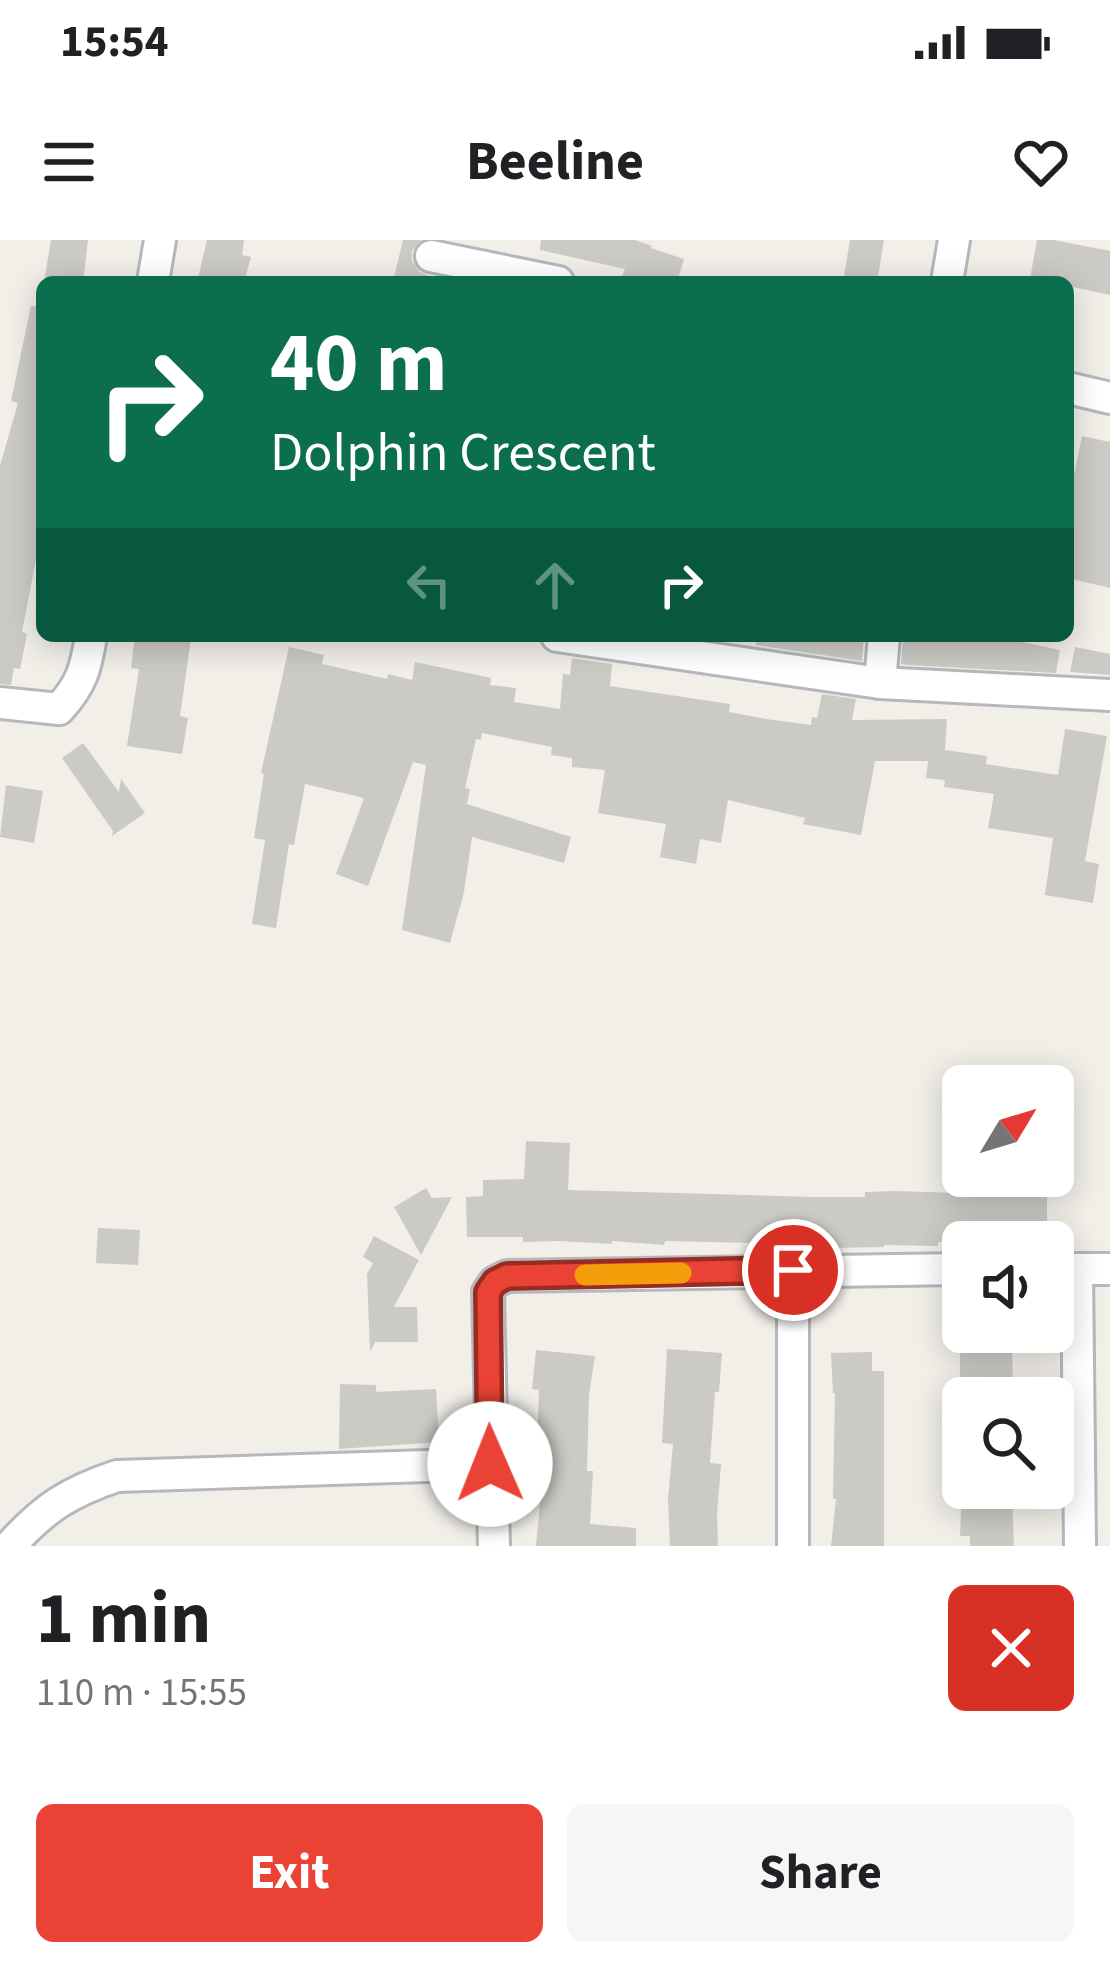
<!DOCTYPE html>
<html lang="en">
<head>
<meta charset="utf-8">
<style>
  body { margin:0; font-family:"Source Sans 3",sans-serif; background:#f6f6f6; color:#202124; height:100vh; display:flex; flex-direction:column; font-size:45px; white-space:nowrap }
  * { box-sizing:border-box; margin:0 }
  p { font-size:39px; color:#757577 }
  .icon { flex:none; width:66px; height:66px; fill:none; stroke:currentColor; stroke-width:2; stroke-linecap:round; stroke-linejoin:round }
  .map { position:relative; height:1306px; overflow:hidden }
  .side { display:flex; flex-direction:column; background:#fff; flex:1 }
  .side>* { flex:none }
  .hud { position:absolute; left:36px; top:36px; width:1038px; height:366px; border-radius:18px; box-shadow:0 6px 30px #0003; background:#0b6e4f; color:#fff; overflow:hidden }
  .needle { width:78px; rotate:52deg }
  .buttons { position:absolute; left:942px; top:825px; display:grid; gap:24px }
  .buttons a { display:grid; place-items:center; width:132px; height:132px; border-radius:18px; background:#fff; box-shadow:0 6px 30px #0003; font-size:60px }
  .pin { position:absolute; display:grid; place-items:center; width:102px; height:102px; color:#fff; margin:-51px; border:6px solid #fff; border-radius:50%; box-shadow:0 3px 12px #0007 }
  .me { position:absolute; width:132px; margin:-66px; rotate:359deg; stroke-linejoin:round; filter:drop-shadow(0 0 9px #0008) }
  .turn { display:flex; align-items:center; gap:42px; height:252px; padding:0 36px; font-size:54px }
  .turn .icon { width:156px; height:156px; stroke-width:2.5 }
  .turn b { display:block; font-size:84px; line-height:102px }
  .lanes { display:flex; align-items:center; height:114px; padding:0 36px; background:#0003; justify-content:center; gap:60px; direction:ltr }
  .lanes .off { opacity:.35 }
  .round { display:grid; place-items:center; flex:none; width:126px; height:126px; border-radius:18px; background:#f6f6f6 }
  .head { display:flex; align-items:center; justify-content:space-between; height:204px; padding:0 36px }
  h1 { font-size:72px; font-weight:700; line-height:90px }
  .button { display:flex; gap:24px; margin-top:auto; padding:24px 36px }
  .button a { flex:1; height:138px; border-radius:18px; background:#ea4335; color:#fff; font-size:48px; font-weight:700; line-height:138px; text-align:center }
  .button a+a { background:#f6f6f6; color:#202124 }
  .status { display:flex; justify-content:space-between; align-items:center; height:84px; padding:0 60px; background:#fff; direction:ltr }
  .status svg { height:33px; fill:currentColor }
  header { display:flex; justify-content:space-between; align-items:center; height:156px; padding:0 36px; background:#fff; font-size:54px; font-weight:700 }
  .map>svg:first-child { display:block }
  .building { fill:#cccac5 }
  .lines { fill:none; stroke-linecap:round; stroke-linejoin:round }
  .street-casing { stroke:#b5b8bc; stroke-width:36 }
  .street { stroke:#fff; stroke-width:30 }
  .route-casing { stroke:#982c22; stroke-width:30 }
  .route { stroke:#ea4335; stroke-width:21 }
  .slow { stroke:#f59e0b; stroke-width:21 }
</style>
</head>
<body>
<div class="status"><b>15:54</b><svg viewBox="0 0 49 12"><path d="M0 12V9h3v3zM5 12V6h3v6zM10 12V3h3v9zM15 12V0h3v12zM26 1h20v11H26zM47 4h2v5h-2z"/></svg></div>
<header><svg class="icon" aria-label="menu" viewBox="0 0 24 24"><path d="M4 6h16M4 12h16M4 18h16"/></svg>Beeline<svg class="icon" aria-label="heart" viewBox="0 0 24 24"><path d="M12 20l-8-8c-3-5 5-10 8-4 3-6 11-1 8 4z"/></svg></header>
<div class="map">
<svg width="1110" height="1306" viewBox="0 0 1110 1306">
  <rect width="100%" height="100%" fill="#f1efe8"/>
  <!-- building -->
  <g class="building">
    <path d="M 51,0 L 88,0 L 83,42 L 44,42 Z"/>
    <path d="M 207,0 L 244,0 L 242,15 L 251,17 L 244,42 L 212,42 L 198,38 Z"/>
    <path d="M 403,0 L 421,0 L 412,11 L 412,21 L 419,31 L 429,36 L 428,42 L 393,42 Z"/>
    <path d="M 541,0 L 635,0 L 652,6 L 651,8 L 684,19 L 677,42 L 620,42 L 625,29 L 540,10 Z"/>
    <path d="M 850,0 L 884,0 L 877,42 L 843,42 Z"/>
    <path d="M 1037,0 L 1054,0 L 1110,11 L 1110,55 L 1068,46 L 1068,42 L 1030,39 Z"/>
    <path d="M 31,66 L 42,67 L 42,288 L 22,392 L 27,394 L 20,429 L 14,428 L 11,445 L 0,444 L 0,226 L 18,163 L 11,161 Z"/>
    <path d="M 1082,196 L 1110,202 L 1110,348 L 1068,338 L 1068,266 Z"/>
    <path d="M 135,396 L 191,398 L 180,476 L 188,478 L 182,514 L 127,506 L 139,429 L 131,428 Z"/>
    <path d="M 757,396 L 864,396 L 862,421 L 756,405 Z"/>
    <path d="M 903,396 L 994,396 L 1060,410 L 1056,433 L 908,425 L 901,424 Z"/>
    <path d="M 289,407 L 324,415 L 322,424 L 387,439 L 388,434 L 412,440 L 415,422 L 491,438 L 490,445 L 516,448 L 514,462 L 560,469 L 563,434 L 570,435 L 572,418 L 612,424 L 610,446 L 730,464 L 729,472 L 766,479 L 811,485 L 812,477 L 817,478 L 822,454 L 856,459 L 852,480 L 947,479 L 945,510 L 987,516 L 986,524 L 1058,535 L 1065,489 L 1107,496 L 1085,621 L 1099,624 L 1093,663 L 1045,655 L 1053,598 L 988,588 L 994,554 L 944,547 L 945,540 L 926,538 L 928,521 L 875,521 L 861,595 L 803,584 L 805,578 L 728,560 L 721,603 L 700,599 L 696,624 L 660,617 L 666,584 L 598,573 L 605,530 L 572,527 L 572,518 L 551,515 L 552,507 L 482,493 L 481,500 L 476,499 L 465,548 L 470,549 L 467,564 L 571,597 L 564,623 L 472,597 L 464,652 L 450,703 L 402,690 L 426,525 L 413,522 L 368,646 L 336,634 L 364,558 L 305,544 L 294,605 L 289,604 L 276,688 L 252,684 L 265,600 L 254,598 L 264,534 L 261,533 Z"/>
    <path d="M 1075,407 L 1110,414 L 1110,435 L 1070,432 Z"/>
    <path d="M 83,503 L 119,552 L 121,539 L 145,573 L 112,596 L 113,591 L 62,518 Z"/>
    <path d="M 6,545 L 43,551 L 34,603 L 0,597 Z"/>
    <path d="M 526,901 L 570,903 L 568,950 L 812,957 L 865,957 L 865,952 L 896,951 L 1047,956 L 1047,1002 L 938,1002 L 938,1006 L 884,1005 L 884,1007 L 829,1008 L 794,1007 L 794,1004 L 665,1001 L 664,1005 L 612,1001 L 612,1004 L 559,1001 L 523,1002 L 523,997 L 467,997 L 466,957 L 483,956 L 483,940 L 524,939 Z"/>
    <path d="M 426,948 L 432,958 L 452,957 L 421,1015 L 394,967 Z"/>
    <path d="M 98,988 L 140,990 L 138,1025 L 96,1023 Z"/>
    <path d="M 374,996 L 419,1020 L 394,1067 L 417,1067 L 418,1102 L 375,1102 L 370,1112 L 367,1034 L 373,1023 L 363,1017 Z"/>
    <path d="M 667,1109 L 722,1113 L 719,1152 L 715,1152 L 710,1223 L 721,1224 L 717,1274 L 718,1306 L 670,1306 L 668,1259 L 673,1204 L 662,1203 Z"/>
    <path d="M 960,1109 L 1012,1109 L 1013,1144 L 960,1144 Z"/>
    <path d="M 536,1110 L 595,1116 L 589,1155 L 587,1231 L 593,1231 L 590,1284 L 636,1288 L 636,1306 L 536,1306 L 545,1209 L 537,1209 L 539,1150 L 532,1149 Z"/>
    <path d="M 872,1112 L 872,1131 L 884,1131 L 884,1306 L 831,1306 L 836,1259 L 833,1259 L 835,1153 L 833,1153 L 831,1113 Z"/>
    <path d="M 340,1144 L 376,1145 L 376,1152 L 436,1149 L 439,1202 L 339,1209 Z"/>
    <path d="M 962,1248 L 1012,1248 L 1014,1306 L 970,1306 L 970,1296 L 960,1296 Z"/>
  </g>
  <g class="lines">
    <defs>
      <g id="street">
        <path d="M 431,16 L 558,42"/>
        <path d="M 153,42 L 160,0"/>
        <path d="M 947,42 L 954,0"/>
        <path d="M 1068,148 L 1110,158"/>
        <path d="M 557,396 L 880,443 L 1110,455"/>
        <path d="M 880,443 L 884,396"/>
        <path d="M 0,463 L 59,469 C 82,444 86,428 91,396"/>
        <path d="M 1053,1029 L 1110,1029"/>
        <path d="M 1077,1029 L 1080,1306"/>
        <path d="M 793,1030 L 793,1306"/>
        <path d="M 10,1306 C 44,1268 69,1252 117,1236 L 490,1224"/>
        <path d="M 494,1306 L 488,1052 L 495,1042 L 507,1036 L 963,1029"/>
      </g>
    </defs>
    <!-- street casing -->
    <use href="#street" class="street-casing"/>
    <!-- street -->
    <use href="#street" class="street"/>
  </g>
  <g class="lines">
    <defs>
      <path id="route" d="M 490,1224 L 488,1052 L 495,1042 L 507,1036 L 793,1030"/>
    </defs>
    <!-- route casing -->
    <use href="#route" class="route-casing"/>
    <!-- route -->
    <use href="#route" class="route"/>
    <!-- slow -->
    <path class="slow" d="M 585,1035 L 681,1033"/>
  </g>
</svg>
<div class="buttons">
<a><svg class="needle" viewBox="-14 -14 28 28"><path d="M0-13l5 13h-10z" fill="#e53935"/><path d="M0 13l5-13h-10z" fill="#757577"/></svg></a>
<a><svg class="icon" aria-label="sound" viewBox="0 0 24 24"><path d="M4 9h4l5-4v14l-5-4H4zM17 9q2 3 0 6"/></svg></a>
<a><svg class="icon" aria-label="search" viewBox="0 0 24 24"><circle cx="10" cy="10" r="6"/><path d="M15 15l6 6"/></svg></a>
</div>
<div class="pin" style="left:793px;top:1030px;background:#d93025"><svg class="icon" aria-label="arrive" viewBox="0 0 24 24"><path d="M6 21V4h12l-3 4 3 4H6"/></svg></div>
<svg class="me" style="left:490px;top:1224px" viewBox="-20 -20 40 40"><circle r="19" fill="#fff"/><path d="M0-13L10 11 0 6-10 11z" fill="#ea4335"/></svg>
<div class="hud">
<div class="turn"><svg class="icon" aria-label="right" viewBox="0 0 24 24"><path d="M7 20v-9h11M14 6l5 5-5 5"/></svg><div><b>40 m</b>Dolphin Crescent</div></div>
<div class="lanes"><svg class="icon off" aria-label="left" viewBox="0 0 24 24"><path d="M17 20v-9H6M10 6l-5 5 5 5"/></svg><svg class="icon off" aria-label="ahead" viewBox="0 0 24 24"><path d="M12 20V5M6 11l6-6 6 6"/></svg><svg class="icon" aria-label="right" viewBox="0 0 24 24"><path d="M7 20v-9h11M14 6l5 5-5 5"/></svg></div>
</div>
</div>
<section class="side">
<div class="head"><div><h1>1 min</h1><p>110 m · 15:55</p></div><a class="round" style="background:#d93025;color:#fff"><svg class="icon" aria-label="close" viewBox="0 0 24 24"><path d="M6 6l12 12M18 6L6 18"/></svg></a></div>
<div class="button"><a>Exit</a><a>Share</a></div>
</section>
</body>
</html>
